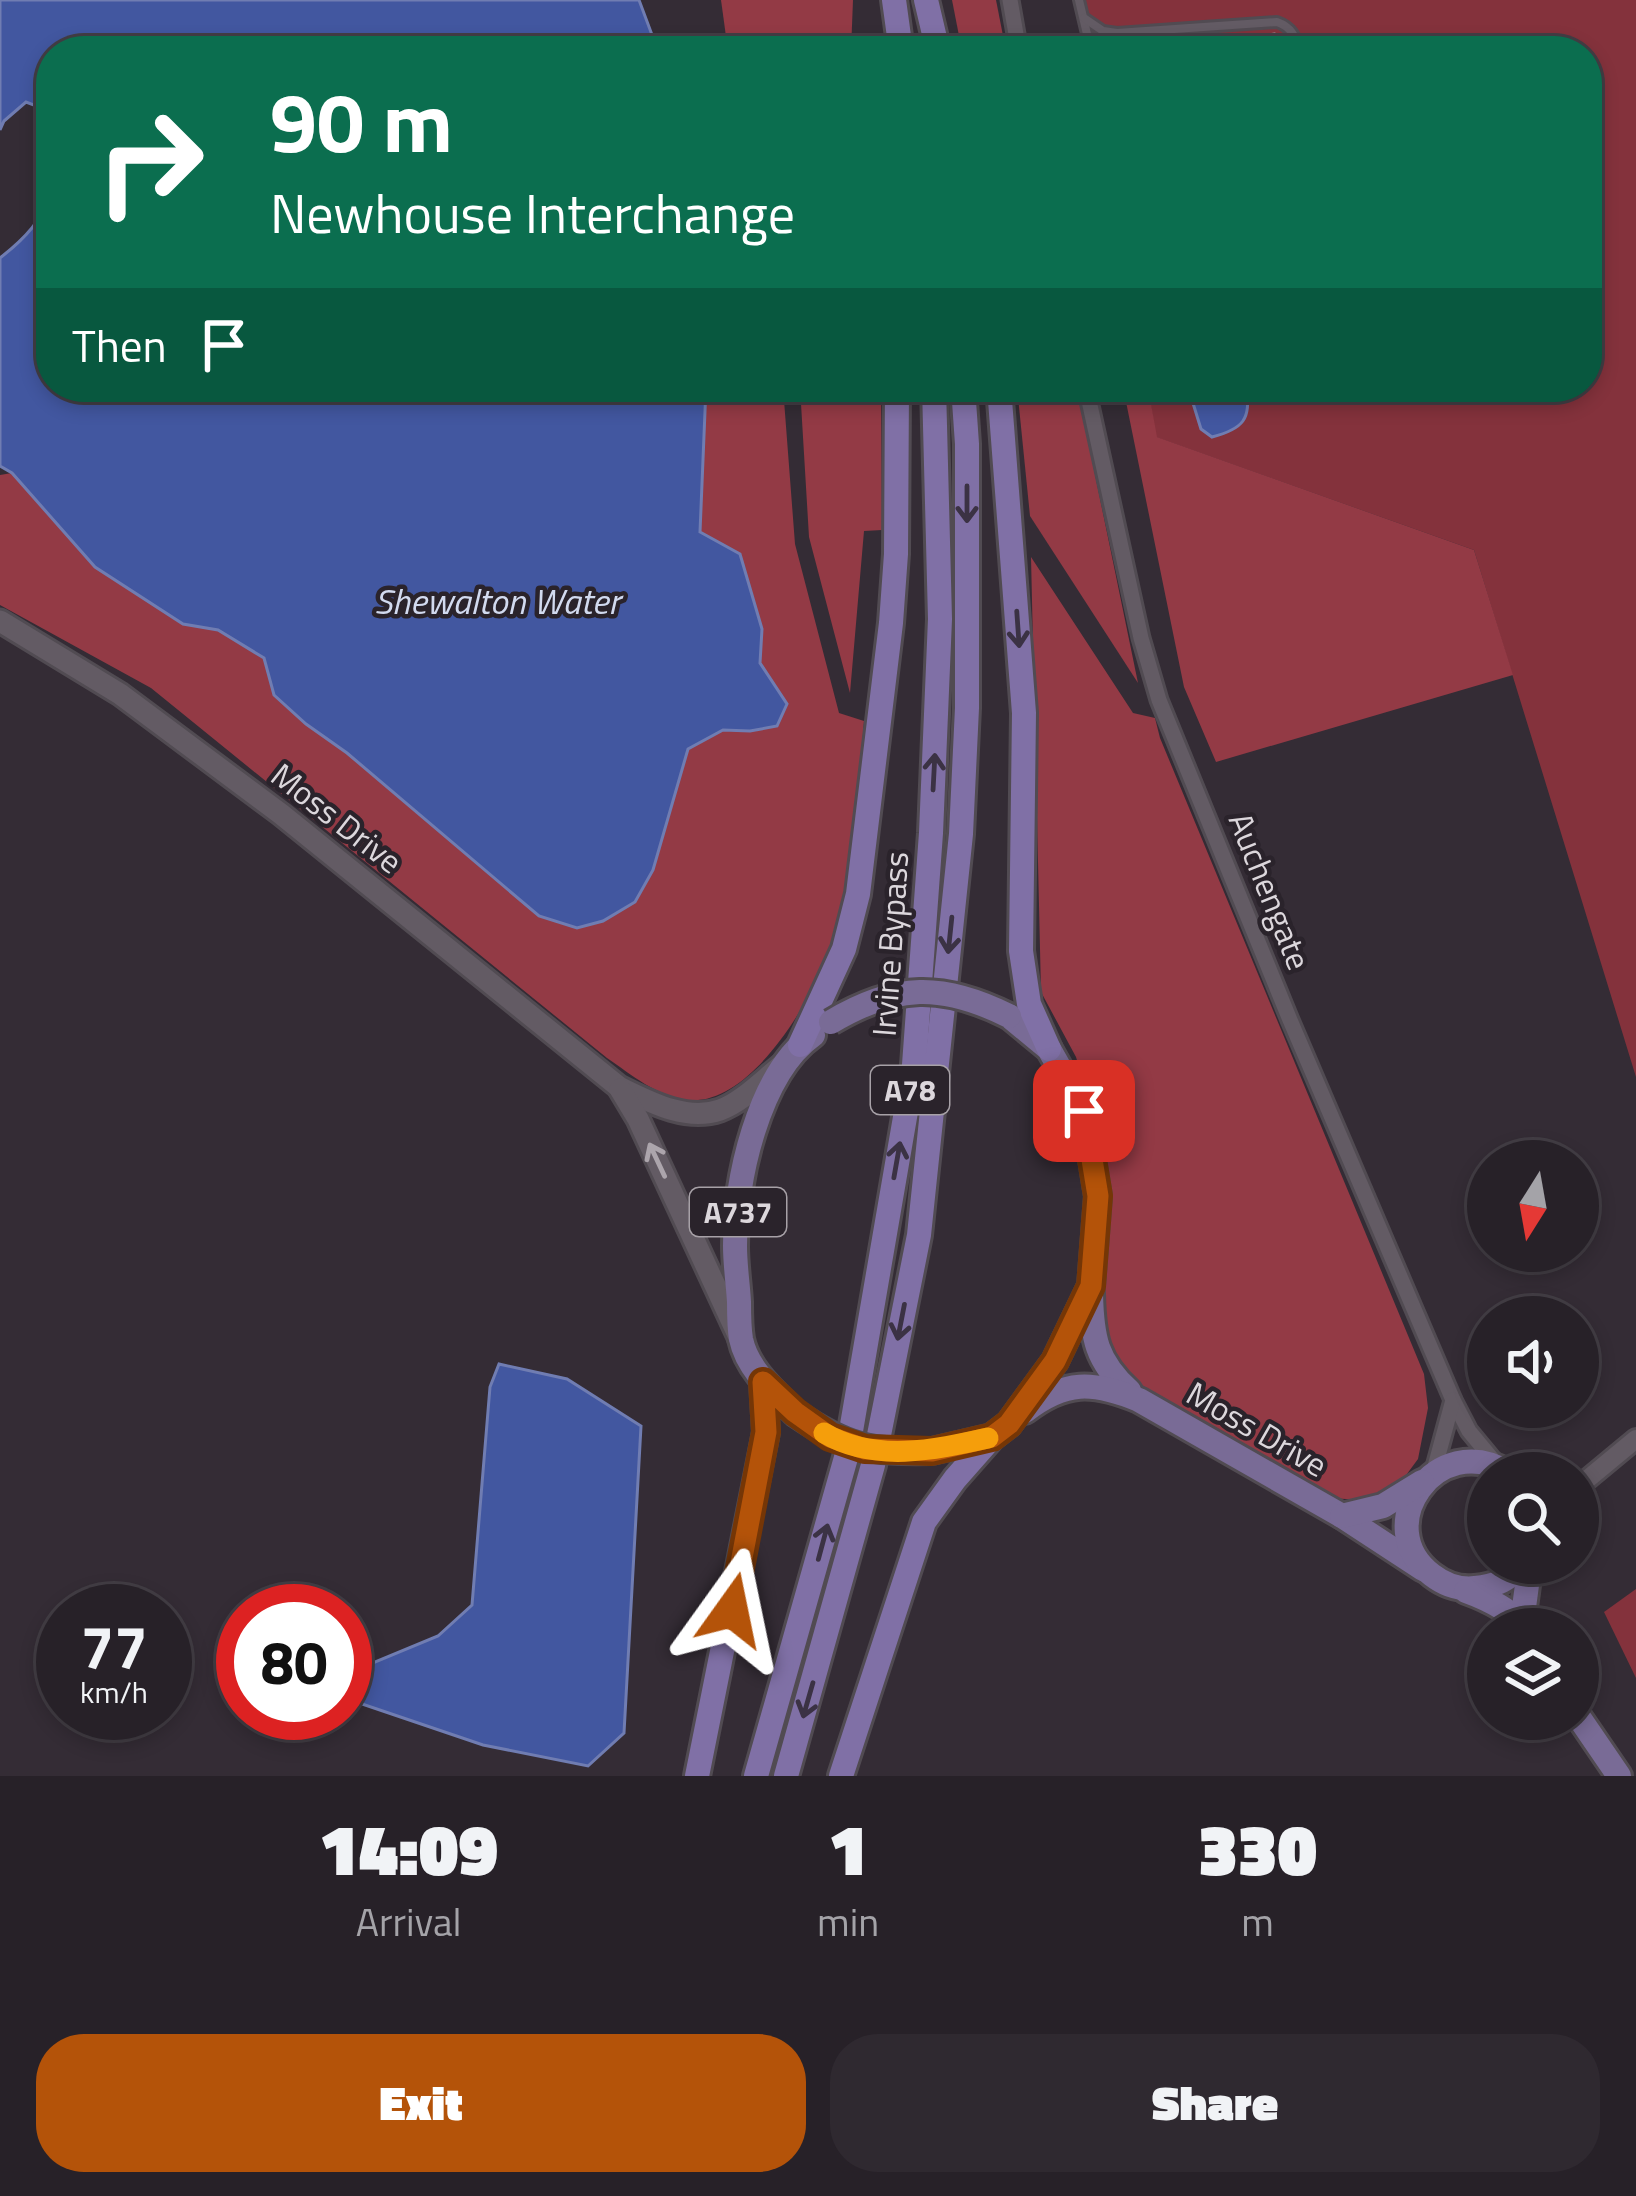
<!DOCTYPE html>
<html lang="en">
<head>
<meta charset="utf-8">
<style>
  body { margin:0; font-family:"Titillium Web",sans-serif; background:#2f2930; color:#f1f3f6; height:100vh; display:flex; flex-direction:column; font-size:45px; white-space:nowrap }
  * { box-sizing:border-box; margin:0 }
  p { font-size:39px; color:#a4a3a8 }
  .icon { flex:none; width:66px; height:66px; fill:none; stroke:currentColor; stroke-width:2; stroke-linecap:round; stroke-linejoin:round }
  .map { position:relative; height:1776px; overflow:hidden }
  .sheet { display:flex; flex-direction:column; background:#272128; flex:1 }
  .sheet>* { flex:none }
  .banner { position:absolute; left:36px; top:36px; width:1566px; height:366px; border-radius:48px; box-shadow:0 6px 18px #0003,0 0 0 3px #433e45; background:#0b6e4f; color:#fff; overflow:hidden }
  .needle { width:78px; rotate:191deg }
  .buttons { position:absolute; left:1467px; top:1140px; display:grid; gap:24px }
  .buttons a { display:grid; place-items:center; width:132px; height:132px; border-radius:50%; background:#272128; box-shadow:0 6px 18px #0003,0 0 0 3px #433e45; font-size:60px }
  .speed { position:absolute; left:36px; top:1584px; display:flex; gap:24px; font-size:60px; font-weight:700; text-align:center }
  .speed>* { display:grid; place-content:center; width:156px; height:156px; border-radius:50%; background:#272128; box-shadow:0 6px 18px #0003,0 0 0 3px #433e45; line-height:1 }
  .speed small { font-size:30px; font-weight:400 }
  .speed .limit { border:18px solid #d22; background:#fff; color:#111 }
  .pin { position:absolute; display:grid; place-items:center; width:102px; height:102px; color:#fff; margin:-51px; border-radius:24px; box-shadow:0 6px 18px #0006 }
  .me { position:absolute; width:132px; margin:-66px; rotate:12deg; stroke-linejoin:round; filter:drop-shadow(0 0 9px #0008) }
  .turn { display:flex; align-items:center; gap:42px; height:252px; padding:0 36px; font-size:54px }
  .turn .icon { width:156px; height:156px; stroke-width:2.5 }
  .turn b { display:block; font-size:84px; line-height:102px }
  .then { display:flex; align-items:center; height:114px; padding:0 36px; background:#0003; gap:24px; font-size:45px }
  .eta { display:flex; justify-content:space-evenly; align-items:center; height:204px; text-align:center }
  .eta b { font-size:72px; font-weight:800; line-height:84px }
  .primary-button { display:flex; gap:24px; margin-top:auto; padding:24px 36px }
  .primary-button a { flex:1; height:138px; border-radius:48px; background:#b45309; color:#fff; font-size:48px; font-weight:800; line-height:138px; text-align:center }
  .primary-button a+a { background:#2f2930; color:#f1f3f6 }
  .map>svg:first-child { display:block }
  .green { fill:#84323c }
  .forest { fill:#933a45 }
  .water { fill:#4257a0; stroke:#707db2; stroke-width:3 }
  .building { fill:#843561; stroke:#978a90; stroke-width:3 }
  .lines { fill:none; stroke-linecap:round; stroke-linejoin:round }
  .service-casing { stroke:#514b52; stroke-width:14 }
  .minor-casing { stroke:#514b52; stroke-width:21 }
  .tertiary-casing { stroke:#514b52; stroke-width:24 }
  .secondary-casing { stroke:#514b52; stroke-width:27 }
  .primary-casing { stroke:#514b52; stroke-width:30 }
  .trunk-casing { stroke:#514b52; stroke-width:30 }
  .service { stroke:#635b64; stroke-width:8 }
  .minor { stroke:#635b64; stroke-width:15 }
  .tertiary { stroke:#635b64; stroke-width:18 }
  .secondary { stroke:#635b64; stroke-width:21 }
  .primary { stroke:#796b96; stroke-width:24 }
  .trunk { stroke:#8070a6; stroke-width:24 }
  .primary-bridge-casing { stroke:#514b52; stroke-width:30; stroke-linecap:butt }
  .primary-bridge { stroke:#796b96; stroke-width:24 }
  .oneway { stroke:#3b3244 }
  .oneway2 { stroke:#aca5ac }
  .route-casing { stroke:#753606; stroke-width:30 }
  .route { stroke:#b45309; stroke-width:21 }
  .slow { stroke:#f59e0b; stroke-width:21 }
  .labels { text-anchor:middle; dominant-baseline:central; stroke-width:9; stroke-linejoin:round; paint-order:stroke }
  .shield { fill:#2a232b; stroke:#a7a1a7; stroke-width:3 }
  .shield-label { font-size:30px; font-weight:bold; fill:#dcd7dc }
  .street-label { font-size:33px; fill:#dcd7dc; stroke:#2a232b }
  .water-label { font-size:36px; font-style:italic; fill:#d2daef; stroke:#2a232b }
</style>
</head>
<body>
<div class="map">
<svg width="1636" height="1776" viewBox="0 0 1636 1776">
  <rect width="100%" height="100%" fill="#342c35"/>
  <!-- green -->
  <g class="green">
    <path d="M 1084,0 L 1636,0 L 1636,1077 L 1474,550 L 1156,437 L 1148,387 L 1587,387 L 1587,51 L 1092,51 Z"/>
    <path d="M 1636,1589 L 1636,1678 L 1604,1612 Z"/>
  </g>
  <!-- forest -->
  <g class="forest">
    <path d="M 721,0 L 853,0 L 851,51 L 728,51 Z"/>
    <path d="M 952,0 L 996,0 L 1006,51 L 962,51 Z"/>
    <path d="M 706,387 L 783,387 L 795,544 L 839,713 L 864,721 C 861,760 858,800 855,840 C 853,861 854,884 849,904 C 832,963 762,1107 688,1100 C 656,1096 632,1075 607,1058 L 151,688 L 0,605 L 0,475 L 12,473 L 95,567 L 183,624 L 218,630 L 264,658 L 274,695 L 306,724 L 603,921 L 635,902 L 653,870 L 688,749 L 723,730 L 750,731 L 787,705 L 760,663 L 762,629 L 700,533 Z"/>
    <path d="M 800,387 L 881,387 L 882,530 L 864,531 L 850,693 L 809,537 Z"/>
    <path d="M 1017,387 L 1077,387 L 1138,683 L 1030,516 Z"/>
    <path d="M 1123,387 L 1148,387 L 1157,437 L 1474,550 L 1513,675 L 1216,762 L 1184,687 Z"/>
    <path d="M 1031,557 L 1133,713 L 1155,718 L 1160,738 L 1424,1374 L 1428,1408 L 1418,1459 L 1401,1482 L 1362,1500 L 1329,1498 L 1143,1388 L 1115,1357 L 1101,1325 L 1107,1160 L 1076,1057 L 1041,992 Z"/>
  </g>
  <!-- water -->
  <g class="water">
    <path d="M 0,0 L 639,0 L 658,51 L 51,51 L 51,387 L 706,387 L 700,532 L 740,554 L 762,629 L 760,663 L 787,704 L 777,726 L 750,731 L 723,730 L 688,749 L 653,870 L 635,902 L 603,921 L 577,928 L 539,916 L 347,753 L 306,724 L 274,695 L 264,658 L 218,630 L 183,624 L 95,567 L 12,473 L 0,466 L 0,258 C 65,207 51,183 42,108 L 26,102 L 4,121 L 0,130 Z"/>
    <path d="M 1188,387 L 1246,387 C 1252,419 1243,429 1212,437 L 1201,429 Z"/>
    <path d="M 499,1364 L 567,1379 L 641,1426 L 624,1733 L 588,1766 L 483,1745 L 362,1704 L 370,1664 L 438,1636 L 472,1605 L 490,1387 Z"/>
  </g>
  <!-- building -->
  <path class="building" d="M 1274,34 L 1276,51 L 1220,51 L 1219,43 Z"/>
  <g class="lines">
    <defs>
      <g id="service">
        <path d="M 1079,0 L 1091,51"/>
        <path d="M 1084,18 L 1103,31 L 1117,33 L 1277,22 C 1291,27 1296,36 1299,51"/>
      </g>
      <g id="minor">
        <path d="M 1010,0 L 1019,51"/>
        <path d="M 1086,387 L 1141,638 L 1159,700 L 1290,1020 L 1453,1400 L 1469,1431 L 1498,1466"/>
        <path d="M 1433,1474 L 1453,1400"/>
      </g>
      <path id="tertiary" d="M 1578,1487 L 1636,1439"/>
      <g id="secondary">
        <path d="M 0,621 L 120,694 L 281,814 L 619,1087 C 648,1101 686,1122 720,1110 C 742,1102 763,1080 782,1065"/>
        <path d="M 620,1089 L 638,1119 L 739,1337"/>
      </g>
      <g id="primary">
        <path d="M 1091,1294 C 1092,1337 1096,1361 1129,1391"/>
        <path d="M 1025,1411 C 1065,1380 1093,1381 1139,1400 L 1342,1516 L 1423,1569"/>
        <path d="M 795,1413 C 774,1392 747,1369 741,1339 C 739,1327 739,1314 739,1302 C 738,1284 735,1265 735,1246 C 735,1182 758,1074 813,1035"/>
        <path d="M 932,1451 L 992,1437 L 1009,1424 L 1055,1361 L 1091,1286 L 1098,1196 L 1084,1111 L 1049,1049 L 1009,1016"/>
        <path d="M 1508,1473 C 1437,1428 1368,1527 1432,1575 C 1445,1585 1458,1590 1475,1588 C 1496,1586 1509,1580 1523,1563"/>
        <path d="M 1342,1516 L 1383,1506 L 1422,1482"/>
        <path d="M 1466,1591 C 1488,1599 1512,1610 1525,1629"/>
        <path d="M 1522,1622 L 1530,1563"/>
        <path d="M 1578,1716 L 1619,1776"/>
      </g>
      <g id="trunk">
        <path d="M 894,0 L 901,51"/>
        <path d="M 926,0 L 938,51"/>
        <path d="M 999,387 L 1024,713 L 1021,951 L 1029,1004 L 1049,1049"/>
        <path d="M 800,1045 L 844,949 L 858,894 L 891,623 L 896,554 L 897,387"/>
        <path d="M 697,1776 L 766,1432 L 763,1382"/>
        <path d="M 756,1776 L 847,1454 L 914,1065 L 931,833 L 940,619 L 934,387"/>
        <path d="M 786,1776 L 873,1465 L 919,1235 L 961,834 L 967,708 L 967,444 L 963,387"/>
        <path d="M 841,1776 L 924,1522 L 955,1479 L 992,1437"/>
      </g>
    </defs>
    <!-- service casing -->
    <use href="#service" class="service-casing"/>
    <!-- minor casing -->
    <use href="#minor" class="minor-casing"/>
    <!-- tertiary casing -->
    <use href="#tertiary" class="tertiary-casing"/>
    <!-- secondary casing -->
    <use href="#secondary" class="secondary-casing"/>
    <!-- primary casing -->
    <use href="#primary" class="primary-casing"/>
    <!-- trunk casing -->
    <use href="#trunk" class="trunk-casing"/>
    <!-- service -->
    <use href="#service" class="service"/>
    <!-- minor -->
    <use href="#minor" class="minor"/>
    <!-- tertiary -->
    <use href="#tertiary" class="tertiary"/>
    <!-- secondary -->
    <use href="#secondary" class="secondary"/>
    <!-- primary -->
    <use href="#primary" class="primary"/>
    <!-- trunk -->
    <use href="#trunk" class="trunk"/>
    <defs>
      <g id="primary-bridge">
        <path d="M 831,1022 C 896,983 943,983 1009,1016"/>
        <path d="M 795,1413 C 848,1449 868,1452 932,1451"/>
      </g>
    </defs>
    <!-- primary-bridge casing -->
    <use href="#primary-bridge" class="primary-bridge-casing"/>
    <!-- primary-bridge -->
    <use href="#primary-bridge" class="primary-bridge"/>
  </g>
  <!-- one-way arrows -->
  <defs><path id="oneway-shaft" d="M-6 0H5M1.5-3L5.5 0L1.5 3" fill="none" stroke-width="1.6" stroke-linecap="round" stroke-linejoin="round" transform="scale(3)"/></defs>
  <g class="oneway">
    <use href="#oneway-shaft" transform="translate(967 504) rotate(90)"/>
    <use href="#oneway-shaft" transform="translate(1018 629) rotate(86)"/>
    <use href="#oneway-shaft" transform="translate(934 772) rotate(-87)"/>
    <use href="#oneway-shaft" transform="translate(950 935) rotate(96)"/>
    <use href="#oneway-shaft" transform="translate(897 1160) rotate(-80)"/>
    <use href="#oneway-shaft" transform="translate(901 1322) rotate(101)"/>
    <use href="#oneway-shaft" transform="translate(823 1542) rotate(-75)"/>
    <use href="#oneway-shaft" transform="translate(808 1700) rotate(106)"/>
  </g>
  <use class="oneway2" href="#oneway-shaft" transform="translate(657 1160) rotate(-115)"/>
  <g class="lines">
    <defs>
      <path id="route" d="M 732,1610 L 766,1432 L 763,1382 L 795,1412 L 830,1437 L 865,1449 L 932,1451 L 992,1437 L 1009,1424 L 1055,1361 L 1091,1286 L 1098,1196 L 1084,1111"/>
    </defs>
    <!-- route casing -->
    <use href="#route" class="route-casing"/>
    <!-- route -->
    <use href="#route" class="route"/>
    <!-- slow -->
    <path class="slow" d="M 824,1433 C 875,1463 934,1450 988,1438"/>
  </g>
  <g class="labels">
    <!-- shield labels -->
    <g class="shield">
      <rect x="871" y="1066" width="78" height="48" rx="9"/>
      <rect x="690" y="1188" width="96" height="48" rx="9"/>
    </g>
    <g class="shield-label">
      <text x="910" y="1090">A78</text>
      <text x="738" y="1212">A737</text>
    </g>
    <!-- street labels -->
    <g class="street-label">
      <text transform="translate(337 818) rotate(38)">Moss Drive</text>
      <text transform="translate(1270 891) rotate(68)">Auchengate</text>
      <text transform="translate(890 944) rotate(-86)">Irvine Bypass</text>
      <text transform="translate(1257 1429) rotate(30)">Moss Drive</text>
    </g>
    <!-- water labels -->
    <g class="water-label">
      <text x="497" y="600">Shewalton Water</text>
    </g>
  </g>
</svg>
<div class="buttons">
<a><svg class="needle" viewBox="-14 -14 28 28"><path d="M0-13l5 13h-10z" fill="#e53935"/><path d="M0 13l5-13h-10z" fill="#a4a3a8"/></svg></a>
<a><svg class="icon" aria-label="sound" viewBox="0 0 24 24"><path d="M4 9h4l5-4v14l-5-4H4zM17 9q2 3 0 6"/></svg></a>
<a><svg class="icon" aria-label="search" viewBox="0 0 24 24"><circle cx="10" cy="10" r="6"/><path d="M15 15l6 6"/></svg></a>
<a><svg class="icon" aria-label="layers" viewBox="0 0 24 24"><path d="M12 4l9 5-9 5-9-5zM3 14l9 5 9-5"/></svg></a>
</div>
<div class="speed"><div>77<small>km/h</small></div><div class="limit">80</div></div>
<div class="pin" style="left:1084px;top:1111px;background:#d93025"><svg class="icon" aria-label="arrive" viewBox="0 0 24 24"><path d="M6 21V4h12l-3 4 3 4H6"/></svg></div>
<svg class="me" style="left:732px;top:1610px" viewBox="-20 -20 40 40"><path d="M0-17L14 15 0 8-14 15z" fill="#b45309" stroke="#fff" stroke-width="4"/></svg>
<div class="banner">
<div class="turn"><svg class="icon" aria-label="right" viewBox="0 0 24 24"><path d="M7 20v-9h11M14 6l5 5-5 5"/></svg><div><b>90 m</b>Newhouse Interchange</div></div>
<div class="then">Then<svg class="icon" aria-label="arrive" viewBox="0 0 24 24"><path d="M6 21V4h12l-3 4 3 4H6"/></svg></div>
</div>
</div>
<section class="sheet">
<div class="eta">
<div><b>14:09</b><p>Arrival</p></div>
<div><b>1</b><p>min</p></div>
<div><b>330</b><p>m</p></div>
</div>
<div class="primary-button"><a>Exit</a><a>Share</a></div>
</section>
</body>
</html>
